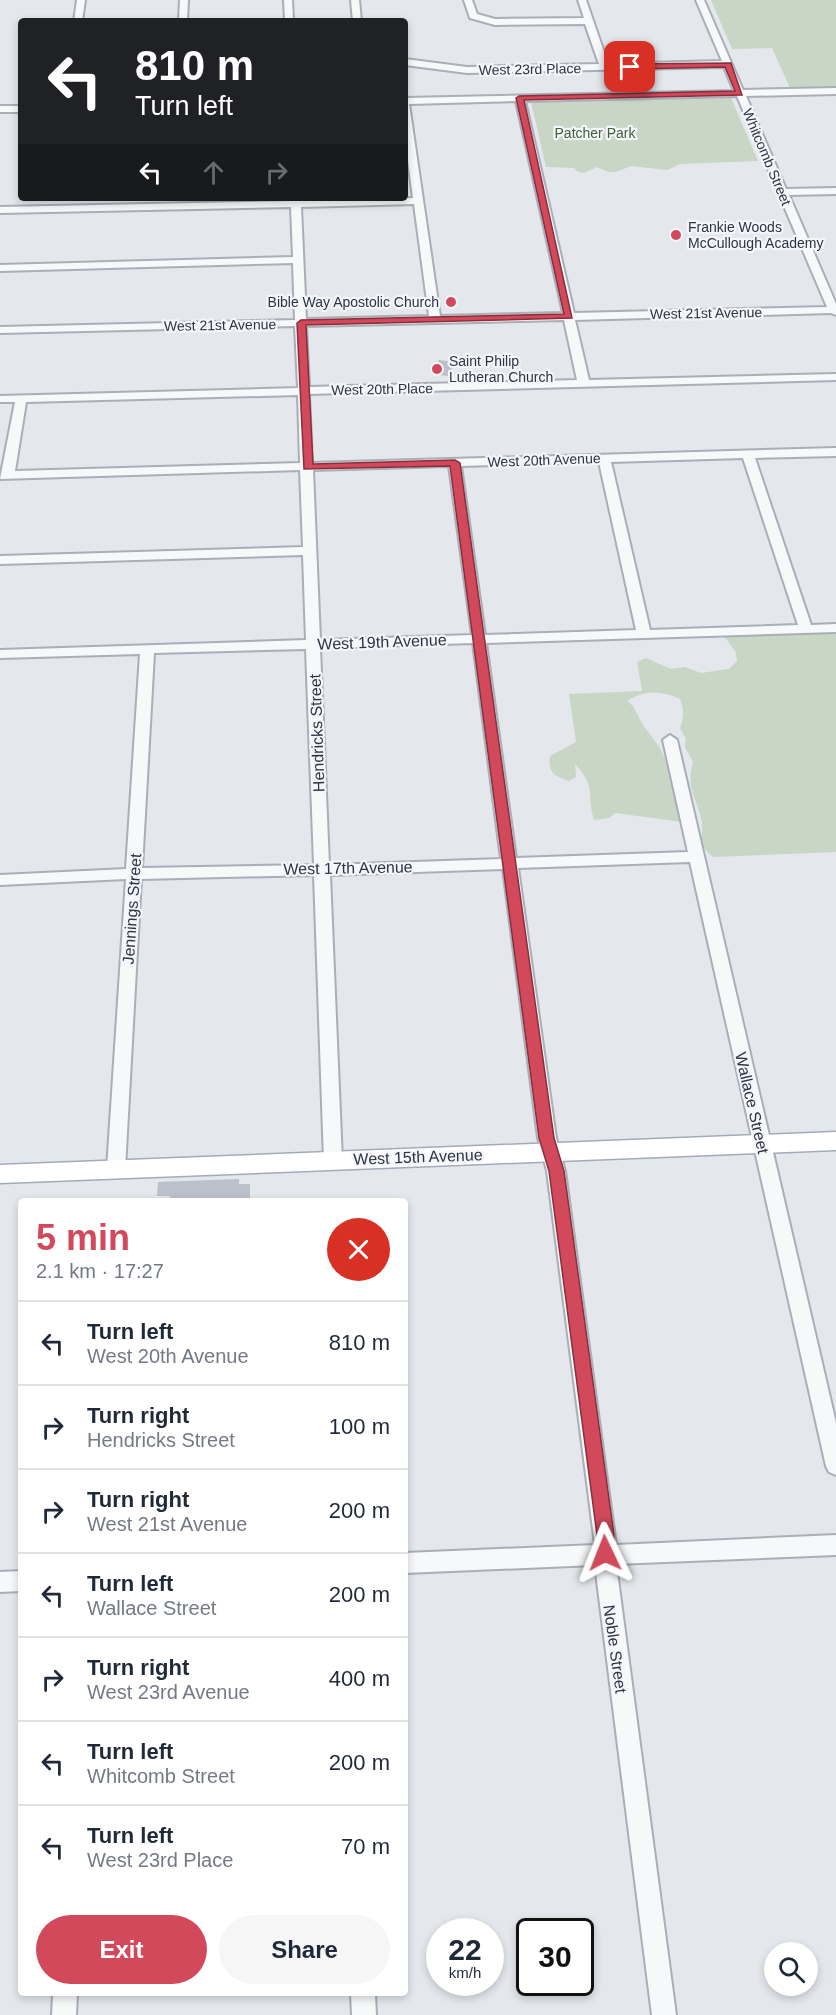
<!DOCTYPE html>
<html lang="en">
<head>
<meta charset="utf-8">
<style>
  body { margin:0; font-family:Arial,sans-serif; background:#f6f6f7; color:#1f2937; height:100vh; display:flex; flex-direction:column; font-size:22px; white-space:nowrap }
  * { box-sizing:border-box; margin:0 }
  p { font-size:20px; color:#747a83 }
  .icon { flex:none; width:33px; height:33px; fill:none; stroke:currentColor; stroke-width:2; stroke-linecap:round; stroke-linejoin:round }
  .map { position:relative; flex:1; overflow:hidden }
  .side { position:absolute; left:18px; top:1198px; width:390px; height:798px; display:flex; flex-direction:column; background:#fff; border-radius:6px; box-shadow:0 3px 9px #0003 }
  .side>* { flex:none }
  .guide { position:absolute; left:18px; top:18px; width:390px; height:183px; border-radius:6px; box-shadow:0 3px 9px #0003; background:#202124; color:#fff; overflow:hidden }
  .tools { position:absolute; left:764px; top:1942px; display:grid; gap:12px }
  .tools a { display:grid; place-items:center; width:54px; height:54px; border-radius:50%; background:#fff; box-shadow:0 3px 9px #0003; font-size:30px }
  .speed { position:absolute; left:426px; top:1918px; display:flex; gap:12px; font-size:30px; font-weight:700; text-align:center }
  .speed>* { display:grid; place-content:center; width:78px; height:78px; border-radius:50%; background:#fff; box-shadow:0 3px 9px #0003; line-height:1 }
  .speed small { font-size:15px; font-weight:400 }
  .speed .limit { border:3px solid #111; border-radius:9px; background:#fff; color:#111 }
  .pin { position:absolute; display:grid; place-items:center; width:51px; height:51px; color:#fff; margin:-26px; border-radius:12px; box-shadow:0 3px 9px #0006 }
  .me { position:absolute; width:66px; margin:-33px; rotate:358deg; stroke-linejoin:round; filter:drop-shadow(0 0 4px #0008) }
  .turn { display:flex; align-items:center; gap:21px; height:126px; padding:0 18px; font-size:27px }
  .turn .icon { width:78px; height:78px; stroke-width:2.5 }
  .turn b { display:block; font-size:42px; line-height:51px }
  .lanes { display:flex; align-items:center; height:57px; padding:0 18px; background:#0003; justify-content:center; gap:30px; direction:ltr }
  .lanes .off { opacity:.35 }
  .round { display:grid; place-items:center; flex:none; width:63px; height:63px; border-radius:32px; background:#f6f6f7 }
  .headline { display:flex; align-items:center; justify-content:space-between; height:102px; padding:0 18px }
  h1 { font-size:36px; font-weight:700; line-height:45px; color:#d1495b }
  .cta { display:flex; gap:12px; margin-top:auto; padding:12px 18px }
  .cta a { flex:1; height:69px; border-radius:36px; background:#d1495b; color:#fff; font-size:24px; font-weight:700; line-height:69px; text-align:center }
  .cta a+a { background:#f6f6f7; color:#1f2937 }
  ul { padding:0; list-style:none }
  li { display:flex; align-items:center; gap:18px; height:84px; padding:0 18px; border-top:2px solid #e0e1e3 }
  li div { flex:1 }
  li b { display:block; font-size:22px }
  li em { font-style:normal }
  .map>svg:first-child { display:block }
  .green { fill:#c9d6c5 }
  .building { fill:#bbc0ca }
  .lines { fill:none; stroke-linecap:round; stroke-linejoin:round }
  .minor-casing { stroke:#a9aeb7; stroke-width:4 }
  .major-casing { stroke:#a3abb8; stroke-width:3 }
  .minor { fill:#f7f8fa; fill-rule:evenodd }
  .major { fill:#fff; fill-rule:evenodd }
  .route { fill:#d1495b; stroke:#882f3b; stroke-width:1.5 }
  .poi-dot { fill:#d1495b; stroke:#f4f6f9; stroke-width:2 }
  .labels { text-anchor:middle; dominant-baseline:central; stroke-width:4.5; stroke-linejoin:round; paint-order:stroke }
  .far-street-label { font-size:14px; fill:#2b3445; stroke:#f4f6f9 }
  .far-park-label { font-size:14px; fill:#3f6138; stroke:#f4f6f9 }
  .far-poi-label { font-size:14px; fill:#2b3445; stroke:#f4f6f9; text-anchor:start }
  .street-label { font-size:16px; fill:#2b3445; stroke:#f4f6f9 }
</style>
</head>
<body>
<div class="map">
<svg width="836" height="2015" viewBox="0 0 836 2015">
  <rect width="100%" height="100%" fill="#e4e7ec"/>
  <!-- green -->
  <g class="green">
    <path d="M 711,0 L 836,0 L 836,87 L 790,88 L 772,48 L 732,49 Z"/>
    <path d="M 731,98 L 758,161 L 680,164 L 667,170 L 631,166 L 616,172 L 608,172 L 597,167 L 584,173 L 578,172 L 574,168 L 546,167 L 531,102 Z"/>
    <path d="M 836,633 L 836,852 L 713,857 C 693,841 706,835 701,818 C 695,795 686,787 693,762 L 685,747 L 686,739 L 680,728 C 684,717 684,709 680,699 C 662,690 644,690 627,701 L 633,706 L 643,725 L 660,748 L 669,767 L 682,822 L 615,813 L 609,818 L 594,820 C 586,794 597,787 575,764 L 576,777 L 569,781 C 554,776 548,773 550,756 L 576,742 L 569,694 L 642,691 L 637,662 L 646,658 L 671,669 L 685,667 L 701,673 L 729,669 L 737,661 L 736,653 L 725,637 Z"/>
  </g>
  <!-- building -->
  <g class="building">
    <path d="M 439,360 L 455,362 L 448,376 L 431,374 Z"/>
    <path d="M 239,1179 L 239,1184 L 250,1184 L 250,1202 L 170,1202 L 170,1196 L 157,1196 L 158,1182 Z"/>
  </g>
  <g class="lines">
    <defs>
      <g id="minor">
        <path d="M 77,0 L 85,0 L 82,21 L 74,21 Z"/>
        <path d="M 180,0 L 188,0 L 187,21 L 179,21 Z"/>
        <path d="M 284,0 L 292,0 L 293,21 L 285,21 Z"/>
        <path d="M 351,0 L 359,0 L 361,21 L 353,21 Z"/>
        <path d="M 464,0 L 472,0 L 477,14 L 495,19 L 584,18 L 578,0 L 586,0 L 608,64 L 722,61 L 696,0 L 704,0 L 743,90 L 836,88 L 836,94 L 746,96 L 786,189 L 836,188 L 836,194 L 789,195 L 836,304 L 836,315 L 831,313 L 575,320 L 589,380 L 836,374 L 836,380 L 309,394 L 312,463 L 836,448 L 836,456 L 755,458 L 811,625 L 836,624 L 836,632 L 486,643 L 516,858 L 688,852 L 663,740 L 670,735 L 677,740 L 836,1423 L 836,1475 L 829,1472 L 826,1466 L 690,862 L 518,868 L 556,1138 L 565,1171 L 616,1545 L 836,1535 L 836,1555 L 616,1564 L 676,2015 L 652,2015 L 595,1565 L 405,1573 L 405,1553 L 595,1545 L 547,1171 L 538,1138 L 503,869 L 330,875 L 342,1161 L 339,1166 L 333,1168 L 327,1166 L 324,1161 L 314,875 L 141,879 L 125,1169 L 122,1174 L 116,1176 L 110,1174 L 107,1169 L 126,879 L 0,885 L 0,875 L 126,869 L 140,654 L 0,658 L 0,650 L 306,640 L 303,555 L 0,564 L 0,556 L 303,547 L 300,470 L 0,479 L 15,402 L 0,402 L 0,396 L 298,388 L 295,326 L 0,333 L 0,327 L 295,320 L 293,263 L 0,271 L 0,265 L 293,257 L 291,207 L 0,213 L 0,207 L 291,201 L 291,198 L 301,198 L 301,201 L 413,198 L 405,138 L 405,98 L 734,91 L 724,67 L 467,73 L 405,65 L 405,59 L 467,67 L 599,64 L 585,24 L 495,25 L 470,18 ZM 737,96 L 827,307 L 574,313 L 525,101 ZM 516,101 L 563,313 L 440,316 L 409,104 ZM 414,204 L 429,316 L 306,319 L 301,207 ZM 564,320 L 577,380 L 309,387 L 306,326 ZM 298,395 L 300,463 L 15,471 L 26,402 ZM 743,458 L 798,625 L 650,630 L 611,462 ZM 599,462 L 636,630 L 485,635 L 461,466 ZM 449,466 L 472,635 L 320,640 L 313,470 ZM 473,643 L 501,859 L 329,865 L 320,648 ZM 306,649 L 314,865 L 142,868 L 154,653 Z"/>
        <rect x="0" y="106" width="21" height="6"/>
        <path d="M 21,1571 L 21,1591 L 0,1592 L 0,1572 Z"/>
        <path d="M 53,1994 L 77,1994 L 76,2015 L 52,2015 Z"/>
        <path d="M 351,1994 L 375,1994 L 376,2015 L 352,2015 Z"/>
      </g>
      <path id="major" d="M 836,1132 L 836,1150 L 0,1183 L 0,1165 Z"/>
    </defs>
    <!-- minor casing -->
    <use href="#minor" class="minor-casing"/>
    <!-- major casing -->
    <use href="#major" class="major-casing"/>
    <!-- minor -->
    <use href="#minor" class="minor"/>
    <!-- major -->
    <use href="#major" class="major"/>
  </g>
  <!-- route -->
  <path class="route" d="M 731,63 L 742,95 L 524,100 L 572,318 L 306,325 L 313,464 L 455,460 L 460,463 L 554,1138 L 564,1171 L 614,1535 L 614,1553 L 612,1559 L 605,1561 L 599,1559 L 597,1553 L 597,1535 L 552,1194 L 549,1171 L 539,1138 L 450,466 L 304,469 L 297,323 L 301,320 L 564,314 L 516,98 L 519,96 L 735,91 L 725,67 L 630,69 L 626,67 L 630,64 Z"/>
  <!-- markers -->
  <g class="poi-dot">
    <circle cx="676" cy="235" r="6"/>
    <circle cx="451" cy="302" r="6"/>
    <circle cx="437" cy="369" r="6"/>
  </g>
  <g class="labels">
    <!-- far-street labels -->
    <g class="far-street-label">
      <text transform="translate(530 69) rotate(-1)">West 23rd Place</text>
      <text transform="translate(767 157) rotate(67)">Whitcomb Street</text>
      <text transform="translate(706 313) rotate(-1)">West 21st Avenue</text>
      <text transform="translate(220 325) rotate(-1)">West 21st Avenue</text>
      <text transform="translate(382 389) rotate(-1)">West 20th Place</text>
      <text transform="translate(544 460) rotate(-2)">West 20th Avenue</text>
    </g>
    <!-- far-park labels -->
    <g class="far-park-label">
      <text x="595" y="133">Patcher Park</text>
    </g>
    <!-- far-poi labels -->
    <g class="far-poi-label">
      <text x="688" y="227">Frankie Woods<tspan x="688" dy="16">McCullough Academy</tspan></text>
      <text x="439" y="302" text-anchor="end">Bible Way Apostolic Church</text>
      <text x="449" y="361">Saint Philip<tspan x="449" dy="16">Lutheran Church</tspan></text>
    </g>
    <!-- street labels -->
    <g class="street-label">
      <text transform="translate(382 642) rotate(-2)">West 19th Avenue</text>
      <text transform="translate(317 733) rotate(-92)">Hendricks Street</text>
      <text transform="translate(348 868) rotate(-1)">West 17th Avenue</text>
      <text transform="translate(132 909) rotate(-86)">Jennings Street</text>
      <text transform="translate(752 1103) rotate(77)">Wallace Street</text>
      <text transform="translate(418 1157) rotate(-2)">West 15th Avenue</text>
      <text transform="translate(615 1649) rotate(82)">Noble Street</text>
    </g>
  </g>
</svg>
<div class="tools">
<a><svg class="icon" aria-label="search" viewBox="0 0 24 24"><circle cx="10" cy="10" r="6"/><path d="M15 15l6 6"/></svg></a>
</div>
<div class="speed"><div>22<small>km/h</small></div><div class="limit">30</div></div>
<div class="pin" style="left:630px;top:67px;background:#d93025"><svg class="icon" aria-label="arrive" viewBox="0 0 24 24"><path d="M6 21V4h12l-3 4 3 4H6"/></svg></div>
<svg class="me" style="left:605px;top:1553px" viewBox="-20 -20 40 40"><path d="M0-17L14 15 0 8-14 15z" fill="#d1495b" stroke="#fff" stroke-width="4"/></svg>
<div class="guide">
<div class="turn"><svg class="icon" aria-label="left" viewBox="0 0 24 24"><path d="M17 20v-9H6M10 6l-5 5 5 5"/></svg><div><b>810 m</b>Turn left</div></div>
<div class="lanes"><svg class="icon" aria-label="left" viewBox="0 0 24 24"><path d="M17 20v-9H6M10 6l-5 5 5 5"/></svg><svg class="icon off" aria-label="ahead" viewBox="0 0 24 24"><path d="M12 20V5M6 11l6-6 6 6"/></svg><svg class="icon off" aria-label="right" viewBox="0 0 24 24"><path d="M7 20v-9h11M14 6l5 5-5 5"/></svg></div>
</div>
<section class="side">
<div class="headline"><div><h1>5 min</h1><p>2.1 km · 17:27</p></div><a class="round" style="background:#d93025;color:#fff"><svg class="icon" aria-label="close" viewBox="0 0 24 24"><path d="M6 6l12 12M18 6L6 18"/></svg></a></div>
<ul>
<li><svg class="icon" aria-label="left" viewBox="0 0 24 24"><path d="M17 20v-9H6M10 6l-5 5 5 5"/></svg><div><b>Turn left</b><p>West 20th Avenue</p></div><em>810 m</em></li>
<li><svg class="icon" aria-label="right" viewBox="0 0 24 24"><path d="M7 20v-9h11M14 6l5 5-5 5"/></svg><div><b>Turn right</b><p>Hendricks Street</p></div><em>100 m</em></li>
<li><svg class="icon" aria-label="right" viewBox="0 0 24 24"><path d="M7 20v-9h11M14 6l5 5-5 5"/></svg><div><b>Turn right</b><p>West 21st Avenue</p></div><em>200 m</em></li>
<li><svg class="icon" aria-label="left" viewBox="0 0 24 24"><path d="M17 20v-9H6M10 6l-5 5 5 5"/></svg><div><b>Turn left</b><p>Wallace Street</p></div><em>200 m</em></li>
<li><svg class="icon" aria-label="right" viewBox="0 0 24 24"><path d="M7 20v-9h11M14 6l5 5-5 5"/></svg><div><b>Turn right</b><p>West 23rd Avenue</p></div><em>400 m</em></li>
<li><svg class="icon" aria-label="left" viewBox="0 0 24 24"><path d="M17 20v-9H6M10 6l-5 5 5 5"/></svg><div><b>Turn left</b><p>Whitcomb Street</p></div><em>200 m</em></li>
<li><svg class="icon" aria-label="left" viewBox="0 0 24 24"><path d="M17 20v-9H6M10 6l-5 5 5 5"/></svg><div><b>Turn left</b><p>West 23rd Place</p></div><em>70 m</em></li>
</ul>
<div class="cta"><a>Exit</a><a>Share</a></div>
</section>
</div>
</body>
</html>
